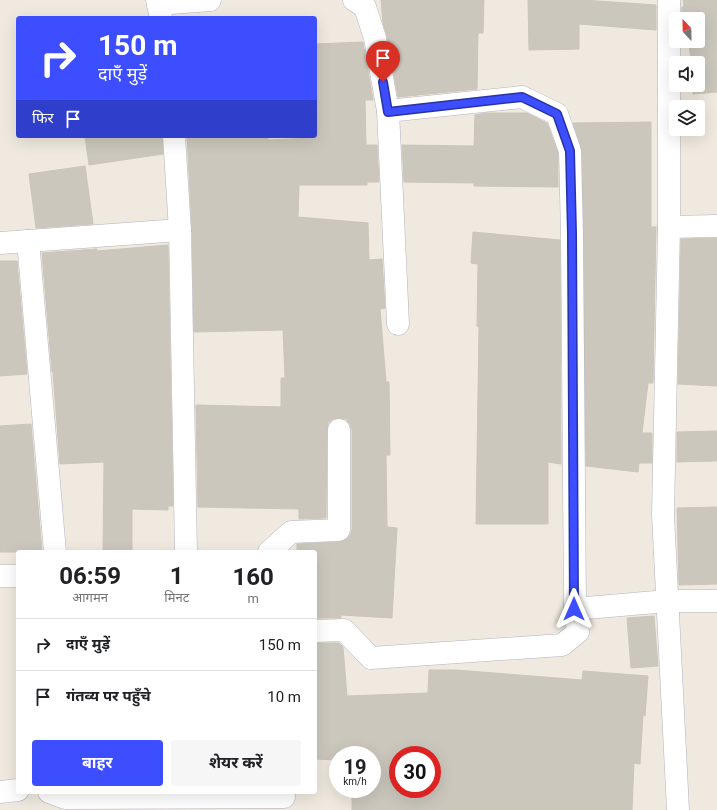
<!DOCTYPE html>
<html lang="hi">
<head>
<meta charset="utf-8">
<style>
  body { margin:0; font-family:Roboto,"Noto Sans Devanagari",sans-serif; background:#f6f6f6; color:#202124; height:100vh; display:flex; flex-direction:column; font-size:15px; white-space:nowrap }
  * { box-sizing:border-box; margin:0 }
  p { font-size:13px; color:#757577 }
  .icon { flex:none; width:22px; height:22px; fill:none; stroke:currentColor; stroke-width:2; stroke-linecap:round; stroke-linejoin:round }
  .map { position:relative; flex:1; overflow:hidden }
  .side { position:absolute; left:16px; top:550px; width:301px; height:244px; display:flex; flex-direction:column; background:#fff; border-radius:4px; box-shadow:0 4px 16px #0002 }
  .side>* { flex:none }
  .guide { position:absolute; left:16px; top:16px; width:301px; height:122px; border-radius:4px; box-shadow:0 4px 16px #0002; background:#3c4eff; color:#fff; overflow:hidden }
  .needle { width:26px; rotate:338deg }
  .controls { position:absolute; left:669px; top:12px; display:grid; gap:8px }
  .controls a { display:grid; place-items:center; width:36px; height:36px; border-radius:4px; background:#fff; box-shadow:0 4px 16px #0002; font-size:20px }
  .speed { position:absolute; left:329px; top:746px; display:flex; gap:8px; font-size:20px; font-weight:700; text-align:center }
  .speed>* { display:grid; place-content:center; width:52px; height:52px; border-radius:50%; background:#fff; box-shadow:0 4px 16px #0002; line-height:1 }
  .speed small { font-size:10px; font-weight:400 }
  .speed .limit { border:6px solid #d22; background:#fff; color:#111 }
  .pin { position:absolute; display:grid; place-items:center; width:34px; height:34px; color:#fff; margin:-41px -17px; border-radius:50% 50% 50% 0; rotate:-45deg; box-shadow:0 0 4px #0007 }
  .pin .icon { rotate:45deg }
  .me { position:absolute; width:44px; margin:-22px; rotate:0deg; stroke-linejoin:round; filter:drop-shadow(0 0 3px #0008) }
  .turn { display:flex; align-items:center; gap:14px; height:84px; padding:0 16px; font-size:18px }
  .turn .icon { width:52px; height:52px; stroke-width:2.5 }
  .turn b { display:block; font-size:28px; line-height:34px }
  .then { display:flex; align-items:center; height:38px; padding:0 16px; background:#0003; gap:8px; font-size:15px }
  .eta { display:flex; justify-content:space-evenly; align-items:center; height:68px; text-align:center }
  .eta b { font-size:24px; font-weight:700; line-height:28px }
  .action { display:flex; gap:8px; margin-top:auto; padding:8px 16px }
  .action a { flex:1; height:46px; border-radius:4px; background:#3c4eff; color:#fff; font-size:16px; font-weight:700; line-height:46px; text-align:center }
  .action a+a { background:#f6f6f6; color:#202124 }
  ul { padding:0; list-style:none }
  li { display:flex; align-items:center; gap:12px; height:52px; padding:0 16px; border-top:1px solid #e0e0e0 }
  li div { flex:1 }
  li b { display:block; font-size:15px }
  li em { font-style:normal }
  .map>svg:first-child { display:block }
  .building { fill:#cbc7bd; stroke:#cbc6b8; fill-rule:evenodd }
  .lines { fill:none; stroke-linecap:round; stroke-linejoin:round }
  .street-casing { stroke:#b3b3c1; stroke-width:23 }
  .secondary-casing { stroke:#b3b3c1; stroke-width:23 }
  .street { stroke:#fff; stroke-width:22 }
  .secondary { stroke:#fff; stroke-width:22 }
  .route-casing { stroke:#2733a6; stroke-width:10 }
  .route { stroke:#3c4eff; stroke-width:7 }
</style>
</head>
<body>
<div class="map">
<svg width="717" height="810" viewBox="0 0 717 810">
  <rect width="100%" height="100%" fill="#efe9df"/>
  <!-- building -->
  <g class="building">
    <path d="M 381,0 L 484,0 L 483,33 L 478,33 L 477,89 L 398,97 L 387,36 L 383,23 Z"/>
    <path d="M 528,0 L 583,0 L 656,5 L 656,30 L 579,24 L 579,49 L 529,50 Z"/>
    <path d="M 683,0 L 717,0 L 717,92 L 693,94 L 693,85 L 698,85 L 698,63 L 691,63 L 689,41 L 698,41 L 698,19 L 682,19 L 682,7 L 684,7 Z"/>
    <path d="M 363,42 L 373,100 L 365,100 L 366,145 L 377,145 L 379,182 L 367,182 L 367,185 L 299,185 L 298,217 L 368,223 L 369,260 L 382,259 L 385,308 L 380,309 L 386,382 L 389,382 L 390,455 L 386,455 L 387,527 L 397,528 L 392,618 L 341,615 L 341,618 L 315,618 L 315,552 L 297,552 L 297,544 L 340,542 L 346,540 L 350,536 L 352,530 L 352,430 L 350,424 L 346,419 L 339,418 L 333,419 L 328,423 L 327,430 L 326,518 L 299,519 L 299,509 L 198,507 L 196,405 L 281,407 L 281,378 L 285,378 L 283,330 L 194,332 L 192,230 L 187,136 L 268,136 L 268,140 L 315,138 L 315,44 Z"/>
    <path d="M 486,113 L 527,113 L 547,123 L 558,153 L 558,187 L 474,186 L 474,183 L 404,182 L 402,145 L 474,146 L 475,115 Z"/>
    <path d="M 651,122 L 651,227 L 656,227 L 653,383 L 648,383 L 642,433 L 652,433 L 652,463 L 639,463 L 638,472 L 586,466 L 582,151 L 573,123 Z"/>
    <path d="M 85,136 L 162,136 L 163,154 L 89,165 Z"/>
    <path d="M 85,166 L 93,224 L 36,228 L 29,174 Z"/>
    <path d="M 473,232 L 560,240 L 561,464 L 548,462 L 548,524 L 476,524 L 479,327 L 477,326 L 478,264 L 471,263 Z"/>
    <path d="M 717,238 L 717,386 L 678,384 L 681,239 Z"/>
    <path d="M 168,245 L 173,506 L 168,506 L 168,510 L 132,509 L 132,552 L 103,552 L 104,462 L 60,464 L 53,372 L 52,372 L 42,253 L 97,249 L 97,251 Z"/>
    <path d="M 0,261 L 17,261 L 27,374 L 0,376 Z"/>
    <path d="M 31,424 L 42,552 L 0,552 L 0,426 Z"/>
    <path d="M 717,431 L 717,461 L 677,462 L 677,432 Z"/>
    <path d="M 717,507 L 717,584 L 679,585 L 677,508 Z"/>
    <path d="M 654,616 L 658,666 L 631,668 L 627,618 Z"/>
    <path d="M 315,643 L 339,643 L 343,647 L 347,696 L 428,693 L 429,670 L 456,670 L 582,680 L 583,671 L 648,676 L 645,716 L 643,715 L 640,764 L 634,763 L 632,810 L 352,810 L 352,789 L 372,789 L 372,755 L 338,755 L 338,760 L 315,759 ZM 398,755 L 432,755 L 432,789 L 398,789 Z"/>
  </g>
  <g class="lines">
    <defs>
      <g id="street">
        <path d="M 354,0 L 365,7 L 375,38 L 388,111 L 398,324"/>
        <path d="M 669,0 L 669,227 L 663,515 L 678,810"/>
        <path d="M 158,4 L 210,0"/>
        <path d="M 388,111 L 522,97 L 557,114 L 570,151 L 572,234 L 575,609"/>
        <path d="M 669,227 L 717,226"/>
        <path d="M 28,241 L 55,552"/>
        <path d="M 0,243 L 180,230"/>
        <path d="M 269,552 L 291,532 L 339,530 L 339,430"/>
        <path d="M 315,631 L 344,630 L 371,658 L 562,645 L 578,632 L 575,609 L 667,601 L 717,601"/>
        <path d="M 0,792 L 18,790"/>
        <path d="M 49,792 L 65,798 L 284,797"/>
      </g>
      <g id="secondary">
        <path d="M 157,0 L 161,18"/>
        <path d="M 174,136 L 180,230 L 186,552"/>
        <path d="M 0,576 L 18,576"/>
      </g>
    </defs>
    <!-- street casing -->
    <use href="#street" class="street-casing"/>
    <!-- secondary casing -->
    <use href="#secondary" class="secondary-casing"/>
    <!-- street -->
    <use href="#street" class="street"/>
    <!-- secondary -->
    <use href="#secondary" class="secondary"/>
  </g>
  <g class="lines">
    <defs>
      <path id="route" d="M 383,82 L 388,112 L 522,97 L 557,114 L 570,151 L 572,234 L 574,609"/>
    </defs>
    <!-- route casing -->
    <use href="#route" class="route-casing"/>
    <!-- route -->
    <use href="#route" class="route"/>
  </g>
</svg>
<div class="controls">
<a><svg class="needle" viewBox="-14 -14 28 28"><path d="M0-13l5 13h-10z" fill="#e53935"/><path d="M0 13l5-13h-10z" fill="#757577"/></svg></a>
<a><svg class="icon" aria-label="sound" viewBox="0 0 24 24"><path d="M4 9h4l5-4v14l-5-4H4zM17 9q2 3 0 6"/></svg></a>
<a><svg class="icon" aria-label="layers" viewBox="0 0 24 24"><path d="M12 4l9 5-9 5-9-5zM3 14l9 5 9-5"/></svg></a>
</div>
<div class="speed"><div>19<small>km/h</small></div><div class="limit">30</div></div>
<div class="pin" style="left:383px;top:82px;background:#d93025"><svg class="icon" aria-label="arrive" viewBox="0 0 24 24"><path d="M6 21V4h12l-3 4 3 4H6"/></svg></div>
<svg class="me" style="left:574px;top:609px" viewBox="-20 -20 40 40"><path d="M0-17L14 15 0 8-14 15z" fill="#3c4eff" stroke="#fff" stroke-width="4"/></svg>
<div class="guide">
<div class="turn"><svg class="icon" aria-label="right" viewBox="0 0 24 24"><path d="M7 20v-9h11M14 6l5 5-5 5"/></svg><div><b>150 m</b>दाएँ मुड़ें</div></div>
<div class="then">फिर<svg class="icon" aria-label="arrive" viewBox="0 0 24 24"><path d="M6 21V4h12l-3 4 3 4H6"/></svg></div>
</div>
<section class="side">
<div class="eta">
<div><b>06:59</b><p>आगमन</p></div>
<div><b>1</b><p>मिनट</p></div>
<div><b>160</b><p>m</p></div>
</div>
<ul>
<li><svg class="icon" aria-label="right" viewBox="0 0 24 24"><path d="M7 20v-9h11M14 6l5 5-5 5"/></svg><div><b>दाएँ मुड़ें</b></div><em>150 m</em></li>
<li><svg class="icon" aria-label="arrive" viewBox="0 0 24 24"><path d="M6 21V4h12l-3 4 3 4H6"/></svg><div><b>गंतव्य पर पहुँचे</b></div><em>10 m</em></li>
</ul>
<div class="action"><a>बाहर</a><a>शेयर करें</a></div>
</section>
</div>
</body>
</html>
